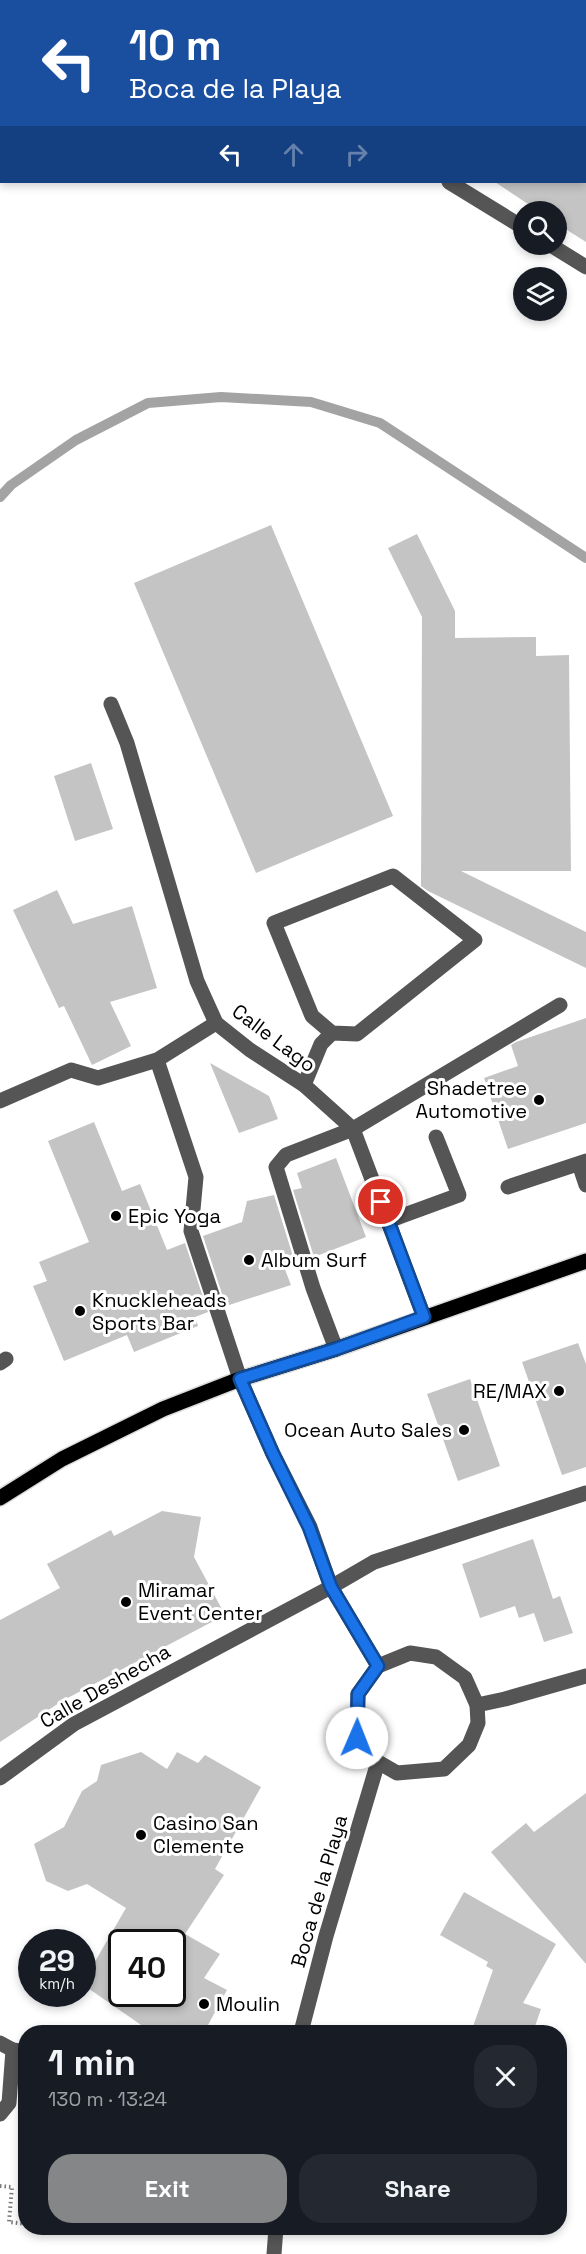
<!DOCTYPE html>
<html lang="en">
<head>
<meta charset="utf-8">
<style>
  body { margin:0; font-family:"Space Grotesk",sans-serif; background:#242831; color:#f1f3f6; height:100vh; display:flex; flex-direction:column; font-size:22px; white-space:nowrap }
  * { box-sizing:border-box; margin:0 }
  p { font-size:20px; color:#9ea1a6 }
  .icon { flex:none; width:33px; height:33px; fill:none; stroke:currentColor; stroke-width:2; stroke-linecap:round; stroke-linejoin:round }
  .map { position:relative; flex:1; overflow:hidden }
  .drawer { position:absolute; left:18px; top:2025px; width:549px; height:210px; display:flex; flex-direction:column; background:#171b24; border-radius:24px; box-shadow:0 3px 9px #0003 }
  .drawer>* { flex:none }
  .guide { position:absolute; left:0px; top:0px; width:586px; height:183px; box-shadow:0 3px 9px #0003; background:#1a4fa0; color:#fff; overflow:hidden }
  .controls { position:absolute; left:513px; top:201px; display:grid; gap:12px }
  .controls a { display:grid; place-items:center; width:54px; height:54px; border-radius:50%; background:#171b24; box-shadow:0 3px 9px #0003; font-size:30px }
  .speed { position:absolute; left:18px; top:1929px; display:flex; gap:12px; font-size:30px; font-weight:700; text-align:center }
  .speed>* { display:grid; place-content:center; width:78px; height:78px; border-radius:50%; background:#171b24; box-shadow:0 3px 9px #0003; line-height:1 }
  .speed small { font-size:15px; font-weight:400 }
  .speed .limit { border:3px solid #111; border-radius:9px; background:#fff; color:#111 }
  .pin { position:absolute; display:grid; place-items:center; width:51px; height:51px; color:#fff; margin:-26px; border:3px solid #fff; border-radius:50%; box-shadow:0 2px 6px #0007 }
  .me { position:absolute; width:66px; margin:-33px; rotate:1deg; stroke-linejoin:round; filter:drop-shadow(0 0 4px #0008) }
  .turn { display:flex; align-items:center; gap:21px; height:126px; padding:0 30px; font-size:27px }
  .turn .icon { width:78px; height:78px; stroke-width:2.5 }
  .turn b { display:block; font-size:42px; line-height:51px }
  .lanes { display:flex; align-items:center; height:57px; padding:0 30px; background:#0003; justify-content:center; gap:30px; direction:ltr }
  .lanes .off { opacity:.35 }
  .round { display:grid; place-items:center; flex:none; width:63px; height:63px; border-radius:24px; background:#242831 }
  .headline { display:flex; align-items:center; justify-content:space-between; height:102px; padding:0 30px }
  h1 { font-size:36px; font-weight:800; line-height:45px }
  .button { display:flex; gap:12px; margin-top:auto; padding:12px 30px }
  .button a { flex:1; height:69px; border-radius:24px; background:#858687; color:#fff; font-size:24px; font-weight:800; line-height:69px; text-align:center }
  .button a+a { background:#242831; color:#f1f3f6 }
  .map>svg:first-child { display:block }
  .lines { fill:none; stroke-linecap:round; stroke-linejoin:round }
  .stream { stroke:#a3a3a3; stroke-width:10 }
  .building { fill:#c4c4c4; fill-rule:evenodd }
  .major-casing { stroke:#dbdbdb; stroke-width:18 }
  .path { stroke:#777; stroke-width:4; stroke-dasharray:1.5 3; stroke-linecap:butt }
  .minor { stroke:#555; stroke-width:15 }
  .major { stroke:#000; stroke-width:15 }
  .route-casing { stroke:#114b97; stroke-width:15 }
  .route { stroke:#1a73e8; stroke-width:10 }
  .poi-dot { fill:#000; stroke:#fff; stroke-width:2 }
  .labels { text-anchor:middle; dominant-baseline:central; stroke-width:6; stroke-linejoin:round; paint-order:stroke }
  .street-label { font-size:20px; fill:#000; stroke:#fff }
  .poi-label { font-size:20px; fill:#000; stroke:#fff; text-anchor:start }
</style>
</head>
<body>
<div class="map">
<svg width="586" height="2254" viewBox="0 0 586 2254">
  <rect width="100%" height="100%" fill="#fff"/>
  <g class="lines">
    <!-- stream -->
    <path class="stream" d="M 0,497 L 11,485 L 76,440 L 148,403 L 221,397 L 311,402 L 380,423 L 586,558"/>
  </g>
  <!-- building -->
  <g class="building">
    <path d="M 495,182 L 586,182 L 586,242 L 556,223 L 556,212 L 540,212 Z"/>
    <path d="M 271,525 L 393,816 L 256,873 L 134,583 Z"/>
    <path d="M 417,534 L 455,611 L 455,638 L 536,637 L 536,656 L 569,655 L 571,871 L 461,871 L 586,932 L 586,968 L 428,891 L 421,886 L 422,617 L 388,548 Z"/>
    <path d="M 91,763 L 113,829 L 75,841 L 54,776 Z"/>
    <path d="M 57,890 L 73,924 L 132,906 L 157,988 L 110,1002 L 131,1046 L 92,1065 L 64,1006 L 59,1008 L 13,910 Z"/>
    <path d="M 586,1018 L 586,1123 L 508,1149 L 484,1078 L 518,1066 L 511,1045 L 516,1042 Z"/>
    <path d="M 210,1063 L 269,1096 L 278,1119 L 239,1133 Z"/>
    <path d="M 94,1122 L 122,1191 L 140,1184 L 167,1250 L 185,1243 L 208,1312 L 195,1317 L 198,1326 L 134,1352 L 127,1335 L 64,1361 L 33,1286 L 47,1281 L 39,1262 L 89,1242 L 48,1141 Z"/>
    <path d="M 336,1158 L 366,1237 L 314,1257 L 293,1190 L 302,1188 L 297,1173 Z"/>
    <path d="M 274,1195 L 295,1263 L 284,1267 L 291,1285 L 226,1306 L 203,1236 L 242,1222 L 247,1201 Z"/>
    <path d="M 578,1343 L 586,1364 L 586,1467 L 562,1475 L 522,1362 Z"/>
    <path d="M 470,1379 L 500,1466 L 458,1481 L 427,1394 Z"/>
    <path d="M 162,1511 L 201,1517 L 194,1557 L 225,1615 L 62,1701 L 0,1742 L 0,1620 L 60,1588 L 47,1564 L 111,1530 L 114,1536 Z"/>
    <path d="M 533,1539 L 553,1599 L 560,1596 L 573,1633 L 544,1642 L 534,1613 L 519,1618 L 515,1606 L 480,1618 L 462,1564 Z"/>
    <path d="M 141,1752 L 167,1769 L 177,1752 L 198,1763 L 205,1755 L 261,1787 L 215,1869 L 224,1875 L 185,1934 L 220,1954 L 204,1978 L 227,1990 L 208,2025 L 144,2027 L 82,1984 L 126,1908 L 87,1884 L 68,1891 L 46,1881 L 34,1844 L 64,1827 L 82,1791 L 97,1781 L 101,1765 ZM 122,1942 L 172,1942 L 172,1994 L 122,1994 Z"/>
    <path d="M 586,1793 L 586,1964 L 491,1852 L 526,1823 L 534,1832 Z"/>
    <path d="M 464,1892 L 556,1944 L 523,2003 L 541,2009 L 533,2032 L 471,2032 L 493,1970 L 486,1966 L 488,1962 L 440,1935 Z"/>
  </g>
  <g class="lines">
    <defs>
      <path id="major" d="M 0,1498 L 62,1459 L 163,1409 L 240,1379 L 336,1349 L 586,1261"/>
    </defs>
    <!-- major casing -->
    <use href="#major" class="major-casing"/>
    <!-- path -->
    <g class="path">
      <path d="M 0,2186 L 12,2187 L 9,2222 L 26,2224"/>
      <path d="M 51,2228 L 64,2229 L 64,2228"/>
    </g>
    <!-- minor -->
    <g class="minor">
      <path d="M 224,0 L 225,2"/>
      <path d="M 531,0 L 533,2"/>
      <path d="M 585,35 L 586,36"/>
      <path d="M 449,182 L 524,228"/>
      <path d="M 549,244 L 586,267"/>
      <path d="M 111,704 L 127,743 L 197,981 L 216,1023 L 250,1050 L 304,1085 L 353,1129 L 424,1317"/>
      <path d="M 157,1060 L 196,1177 L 191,1231 L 240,1379 L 273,1454 L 310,1527 L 331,1587 L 378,1666"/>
      <path d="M 304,1085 L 321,1044 L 332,1033 L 357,1034 L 475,940 L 393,876 L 274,923 L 312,1016 L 332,1033"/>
      <path d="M 0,1101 L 71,1070 L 98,1078 L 157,1060 L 216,1023"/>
      <path d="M 579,1164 L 586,1185"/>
      <path d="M 508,1187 L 586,1161"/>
      <path d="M 388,1221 L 459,1195 L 436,1137"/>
      <path d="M 336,1349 L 313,1288 L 276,1167 L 286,1155 L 353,1129 L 560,1005"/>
      <path d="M 0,1363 L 6,1359"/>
      <path d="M 410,1653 L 436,1657 L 465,1678 L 477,1705 L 478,1723 L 469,1745 L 444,1769 L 397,1773 L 378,1762 L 357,1738 L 358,1694 L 378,1666 Z"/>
      <path d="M 477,1705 L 505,1699 L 586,1676"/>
      <path d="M 0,1778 L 74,1724 L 331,1587 L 374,1562 L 586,1493"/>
      <path d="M 301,2032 L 326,1936 L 378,1762"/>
      <path d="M 0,2043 L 13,2050 L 26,2052"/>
      <path d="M 0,2114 L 9,2103 L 13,2050"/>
      <path d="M 274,2254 L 276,2228"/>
    </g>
    <!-- major -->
    <use href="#major" class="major"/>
  </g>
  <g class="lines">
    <defs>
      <path id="route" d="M 357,1738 L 358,1694 L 378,1666 L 331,1587 L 309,1527 L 273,1454 L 240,1379 L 336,1349 L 424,1317 L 381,1202"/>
    </defs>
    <!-- route casing -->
    <use href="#route" class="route-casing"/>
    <!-- route -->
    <use href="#route" class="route"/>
  </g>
  <!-- markers -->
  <g class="poi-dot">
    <circle cx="539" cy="1100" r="6"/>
    <circle cx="116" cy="1216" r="6"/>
    <circle cx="249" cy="1260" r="6"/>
    <circle cx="80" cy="1311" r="6"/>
    <circle cx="559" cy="1391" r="6"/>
    <circle cx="464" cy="1430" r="6"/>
    <circle cx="126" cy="1602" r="6"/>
    <circle cx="141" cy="1835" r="6"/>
    <circle cx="204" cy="2004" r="6"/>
  </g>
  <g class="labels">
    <!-- street labels -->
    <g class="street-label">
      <text transform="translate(274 1038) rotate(37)">Calle Lago</text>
      <text transform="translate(105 1686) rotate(-30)">Calle Deshecha</text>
      <text transform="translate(319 1891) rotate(-74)">Boca de la Playa</text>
    </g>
    <!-- poi labels -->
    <g class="poi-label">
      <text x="527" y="1088" text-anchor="end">Shadetree<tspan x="527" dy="23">Automotive</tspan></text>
      <text x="128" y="1216">Epic Yoga</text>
      <text x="261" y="1260">Album Surf</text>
      <text x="92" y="1300">Knuckleheads<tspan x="92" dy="23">Sports Bar</tspan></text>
      <text x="547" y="1391" text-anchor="end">RE/MAX</text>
      <text x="452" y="1430" text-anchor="end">Ocean Auto Sales</text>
      <text x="138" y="1590">Miramar<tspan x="138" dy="23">Event Center</tspan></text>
      <text x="153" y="1823">Casino San<tspan x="153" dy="23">Clemente</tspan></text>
      <text x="216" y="2004">Moulin</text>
    </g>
  </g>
</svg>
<div class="controls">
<a><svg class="icon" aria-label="search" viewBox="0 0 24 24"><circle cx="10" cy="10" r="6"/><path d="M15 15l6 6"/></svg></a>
<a><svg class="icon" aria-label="layers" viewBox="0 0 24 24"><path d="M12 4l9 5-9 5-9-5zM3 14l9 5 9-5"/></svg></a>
</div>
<div class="speed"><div>29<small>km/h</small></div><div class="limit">40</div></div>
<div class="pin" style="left:381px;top:1202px;background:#d93025"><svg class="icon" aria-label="arrive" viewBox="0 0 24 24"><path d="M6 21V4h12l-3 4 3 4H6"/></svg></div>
<svg class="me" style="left:357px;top:1738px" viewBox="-20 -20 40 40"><circle r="19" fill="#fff"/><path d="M0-13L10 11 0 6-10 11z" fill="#1a73e8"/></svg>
<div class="guide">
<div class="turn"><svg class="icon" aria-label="left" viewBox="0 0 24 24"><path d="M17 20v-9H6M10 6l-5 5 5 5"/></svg><div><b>10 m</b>Boca de la Playa</div></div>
<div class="lanes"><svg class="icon" aria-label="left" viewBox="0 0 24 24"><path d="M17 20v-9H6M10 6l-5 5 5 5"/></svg><svg class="icon off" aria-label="ahead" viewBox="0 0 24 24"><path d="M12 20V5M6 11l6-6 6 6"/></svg><svg class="icon off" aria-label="right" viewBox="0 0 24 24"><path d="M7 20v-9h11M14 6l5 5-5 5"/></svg></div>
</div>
<section class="drawer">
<div class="headline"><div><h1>1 min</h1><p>130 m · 13:24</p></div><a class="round"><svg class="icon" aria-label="close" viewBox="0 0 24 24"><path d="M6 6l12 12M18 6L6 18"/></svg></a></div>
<div class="button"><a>Exit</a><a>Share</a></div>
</section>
</div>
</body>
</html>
